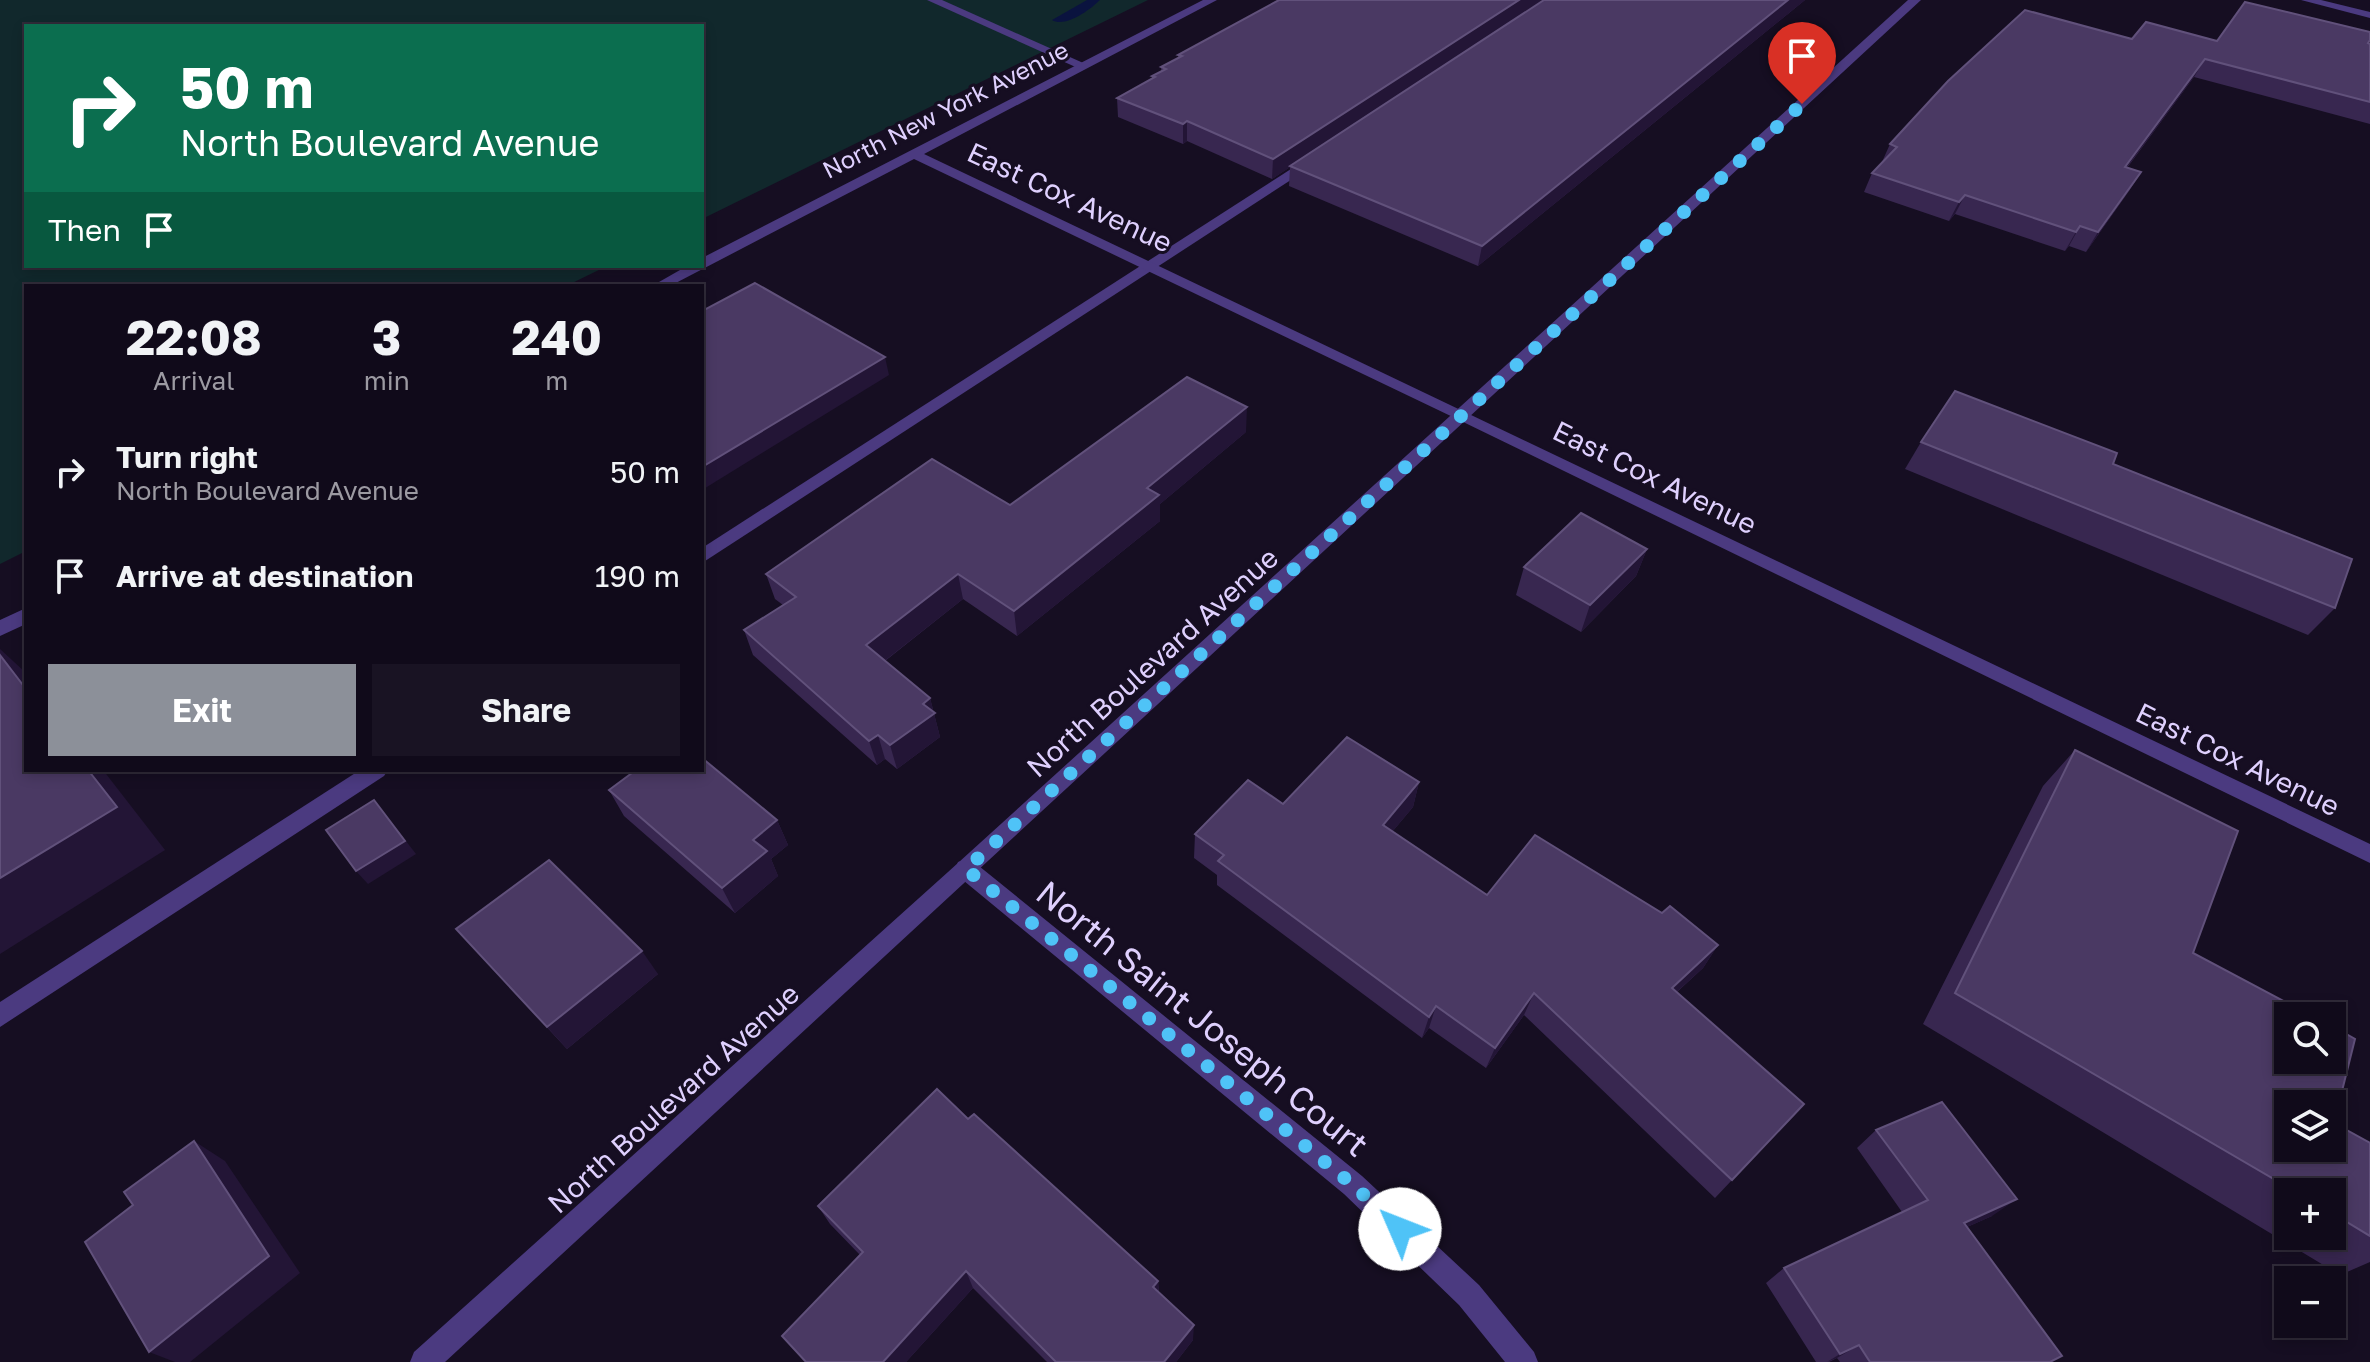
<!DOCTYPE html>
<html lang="en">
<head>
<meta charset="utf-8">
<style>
  body { margin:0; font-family:"Golos Text",sans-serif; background:#191323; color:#f1f3f6; height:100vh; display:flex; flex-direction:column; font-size:30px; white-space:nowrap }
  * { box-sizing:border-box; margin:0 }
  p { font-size:26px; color:#9c9aa2 }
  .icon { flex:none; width:44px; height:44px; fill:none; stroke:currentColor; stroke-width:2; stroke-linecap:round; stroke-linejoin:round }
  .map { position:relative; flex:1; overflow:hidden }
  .details { position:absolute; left:24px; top:284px; width:680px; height:488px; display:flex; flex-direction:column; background:#100a1a; border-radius:0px; box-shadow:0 4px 12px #0003,0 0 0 2px #302b39 }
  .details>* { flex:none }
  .top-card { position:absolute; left:24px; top:24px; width:680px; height:244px; border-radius:0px; box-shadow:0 4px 12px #0003,0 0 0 2px #302b39; background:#0b6e4f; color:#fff; overflow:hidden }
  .buttons { position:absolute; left:2274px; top:1002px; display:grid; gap:16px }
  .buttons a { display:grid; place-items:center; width:72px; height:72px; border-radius:0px; background:#100a1a; box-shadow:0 4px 12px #0003,0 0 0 2px #302b39; font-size:40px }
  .pin { position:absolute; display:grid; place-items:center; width:68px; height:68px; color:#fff; margin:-82px -34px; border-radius:50% 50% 50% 0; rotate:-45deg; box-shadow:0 0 8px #0007 }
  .pin .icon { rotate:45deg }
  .me { position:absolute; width:88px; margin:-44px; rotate:314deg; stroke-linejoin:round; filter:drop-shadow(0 0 6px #0008) }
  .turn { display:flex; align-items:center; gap:28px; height:168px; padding:0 24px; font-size:36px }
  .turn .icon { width:104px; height:104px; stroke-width:2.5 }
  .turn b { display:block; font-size:56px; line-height:68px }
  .then { display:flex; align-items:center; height:76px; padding:0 24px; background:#0003; gap:16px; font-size:30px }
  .eta { display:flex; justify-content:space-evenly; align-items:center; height:136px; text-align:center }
  .eta b { font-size:48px; font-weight:700; line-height:56px }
  .button { display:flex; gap:16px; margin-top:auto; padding:16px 24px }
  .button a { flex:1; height:92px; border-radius:0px; background:#8c9099; color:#fff; font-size:32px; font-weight:700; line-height:92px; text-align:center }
  .button a+a { background:#191323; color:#f1f3f6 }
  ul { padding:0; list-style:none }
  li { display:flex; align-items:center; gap:24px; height:104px; padding:0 24px }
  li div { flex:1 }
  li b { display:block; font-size:30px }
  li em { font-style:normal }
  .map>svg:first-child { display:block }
  .green { fill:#11282c }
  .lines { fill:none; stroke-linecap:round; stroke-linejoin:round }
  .stream { fill:#0a133f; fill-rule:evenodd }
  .service { fill:#4b3a80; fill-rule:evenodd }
  .minor { fill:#4b3a80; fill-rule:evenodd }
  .tertiary { fill:#4b3a80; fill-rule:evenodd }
  .wall { fill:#382750; fill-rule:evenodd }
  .shaded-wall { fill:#231536 }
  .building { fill:#4a3963; stroke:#61517b; stroke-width:2; fill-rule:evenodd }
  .route { stroke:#4fc3f7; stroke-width:14; stroke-dasharray:0 25.2 }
  .labels { text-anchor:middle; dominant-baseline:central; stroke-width:6; stroke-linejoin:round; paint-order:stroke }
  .far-street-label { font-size:24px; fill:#dfd0fe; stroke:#160e22 }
  .street-label { font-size:28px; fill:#dfd0fe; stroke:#160e22 }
  .near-street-label { font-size:34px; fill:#dfd0fe; stroke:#160e22 }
</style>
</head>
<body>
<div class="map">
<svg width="2370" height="1362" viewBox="0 0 2370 1362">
  <rect width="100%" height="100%" fill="#160e22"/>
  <!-- green -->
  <path class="green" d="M 0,0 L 1148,0 L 702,219 L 702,26 L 26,26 L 26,266 L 607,266 L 566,286 L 26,286 L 26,551 L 0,564 Z"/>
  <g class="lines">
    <!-- stream -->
    <path class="stream" d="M 1087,0 L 1100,0 C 1090,10 1065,28 1052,20 Z"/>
    <!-- service -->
    <g class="service">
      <path d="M 927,0 L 942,0 L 1090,66 L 1080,69 Z"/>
      <path d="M 1305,160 L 1317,163 L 702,563 L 702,548 Z"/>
      <path d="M 360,770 L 388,770 L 384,776 L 0,1027 L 0,1002 Z"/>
    </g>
    <!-- minor -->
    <g class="minor">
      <path d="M 1203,0 L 1217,0 L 924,154 L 2370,844 L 2370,863 L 1457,419 L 914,159 L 670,286 L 652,286 L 687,266 L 702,266 L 702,258 Z"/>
      <path d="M 2301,0 L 2321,0 L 2370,12 L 2370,18 Z"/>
      <path d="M 26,608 L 26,624 L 0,636 L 0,620 Z"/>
      <path d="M 966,859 L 974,862 L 1362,1176 L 1479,1285 L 1534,1352 L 1538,1362 L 1505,1362 L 1459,1305 L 1344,1194 L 958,876 L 955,869 L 958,862 Z"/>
    </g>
    <!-- tertiary -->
    <path class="tertiary" d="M 1908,0 L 1921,0 L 445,1362 L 410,1362 L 414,1352 L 948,872 Z"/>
  </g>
  <!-- wall -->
  <g class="wall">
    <path d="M 1544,0 L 1805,0 L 1478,266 L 1289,186 L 1290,167 L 1272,179 L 1187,141 L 1183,144 L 1118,117 L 1117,98 L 1152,79 L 1152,76 L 1161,71 L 1161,67 L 1178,58 L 1178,55 Z"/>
    <path d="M 2132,39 L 2370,44 L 2370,124 L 2194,77 L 2127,168 L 2141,172 L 2129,191 L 2086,252 L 2069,246 L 2065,251 L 1955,214 L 1949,221 L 1864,192 L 1872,173 L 1882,162 L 1890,144 Z"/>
    <path d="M 1246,432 L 1160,504 L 1160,521 L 1017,636 L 963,599 L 885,661 L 930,698 L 940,737 L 897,769 L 885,759 L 877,765 L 753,655 L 744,630 L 783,605 L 775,599 L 766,574 L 1010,505 Z"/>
    <path d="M 1921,442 L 2113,464 L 2335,608 L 2308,635 L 1905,469 Z"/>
    <path d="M 1647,549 L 1636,576 L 1581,632 L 1516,595 L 1524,567 Z"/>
    <path d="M 2075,750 L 2193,953 L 2334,1123 L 2370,1143 L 2370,1262 L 2340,1275 L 1923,1024 L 2043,786 ZM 2288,1192 L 2332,1192 L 2332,1236 L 2288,1236 Z"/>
    <path d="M 1419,782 L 1413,807 L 1392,832 L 1487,895 L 1662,913 L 1718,945 L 1703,968 L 1677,992 L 1804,1104 L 1715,1198 L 1524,1015 L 1486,1068 L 1429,1028 L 1422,1038 L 1217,885 L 1217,875 L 1194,858 L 1195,834 L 1283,804 Z"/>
    <path d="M 609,790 L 777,820 L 788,845 L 771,859 L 778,876 L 735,913 L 624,816 Z"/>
    <path d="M 456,929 L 658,974 L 567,1049 Z"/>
    <path d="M 968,1119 L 1158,1281 L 1159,1293 L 1193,1340 L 1176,1362 L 1047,1362 L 973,1288 L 906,1362 L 806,1362 L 860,1255 L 830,1224 L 818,1206 Z"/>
    <path d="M 1876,1130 L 1992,1216 L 1967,1227 L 2050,1362 L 1840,1362 L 1837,1358 L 1829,1362 L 1816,1362 L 1766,1283 L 1784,1268 L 1902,1212 L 1857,1148 Z"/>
  </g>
  <!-- shaded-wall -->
  <g class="shaded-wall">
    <path d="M 1519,0 L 1544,0 L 1272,179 L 1273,159 Z"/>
    <path d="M 1788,0 L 1805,0 L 1478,266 L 1482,246 Z"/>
    <path d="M 2205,59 L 2194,77 L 2113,186 L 2125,167 Z"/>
    <path d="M 1187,121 L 1187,141 L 1183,144 L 1183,124 Z"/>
    <path d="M 2141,172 L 2129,191 L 2086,252 L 2098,232 Z"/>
    <path d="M 1965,195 L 1955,214 L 1949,221 L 1959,202 Z"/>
    <path d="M 2080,226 L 2069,246 L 2065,251 L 2076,232 Z"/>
    <path d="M 885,357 L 889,375 L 702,490 L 702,467 Z"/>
    <path d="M 1247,407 L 1246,432 L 1160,504 L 1160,521 L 1017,636 L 1014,611 L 1147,488 Z"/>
    <path d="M 1647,549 L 1636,576 L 1581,632 L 1590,605 Z"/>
    <path d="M 958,574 L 963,599 L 873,670 L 866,645 Z"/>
    <path d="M 0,649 L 26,673 L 26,689 L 0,655 Z"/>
    <path d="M 930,698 L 940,737 L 897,769 L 890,745 L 923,704 Z"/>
    <path d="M 878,735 L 885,759 L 877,765 L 869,741 Z"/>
    <path d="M 88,770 L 103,770 L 165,850 L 0,954 L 0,878 Z"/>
    <path d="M 1419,782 L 1413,807 L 1377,850 L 1383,825 Z"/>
    <path d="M 374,800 L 416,854 L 368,884 L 356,871 Z"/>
    <path d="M 777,820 L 788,845 L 771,859 L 778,876 L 735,913 L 722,888 L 753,840 Z"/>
    <path d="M 1718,945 L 1703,968 L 1658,1009 L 1672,988 Z"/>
    <path d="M 642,951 L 658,974 L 567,1049 L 547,1027 Z"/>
    <path d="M 1534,993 L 1524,1015 L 1486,1068 L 1495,1048 Z"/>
    <path d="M 1436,1006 L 1429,1028 L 1422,1038 L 1429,1017 Z"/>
    <path d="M 194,1141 L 225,1161 L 300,1273 L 190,1362 L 175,1362 L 149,1352 Z"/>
    <path d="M 2017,1199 L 1992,1216 L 1940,1239 L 1964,1223 Z"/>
    <path d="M 966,1271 L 973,1288 L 906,1362 L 883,1362 Z"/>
    <path d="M 1158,1281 L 1159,1297 L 1153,1287 Z"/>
    <path d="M 1194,1325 L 1193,1340 L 1176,1362 L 1164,1362 Z"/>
    <path d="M 1859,1345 L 1837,1358 L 1827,1362 L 1840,1354 Z"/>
  </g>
  <!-- building -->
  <g class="building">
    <path d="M 1279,0 L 1519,0 L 1273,159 L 1187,121 L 1183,124 L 1117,98 L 1155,77 L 1152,76 L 1166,69 L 1161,67 L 1182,56 L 1178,55 Z"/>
    <path d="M 1544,0 L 1788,0 L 1482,246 L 1290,166 Z"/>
    <path d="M 2245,2 L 2370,32 L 2370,40 L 2368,43 L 2370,44 L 2370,102 L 2205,59 L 2125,167 L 2141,172 L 2098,232 L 2080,226 L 2076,232 L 1965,195 L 1959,202 L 1872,173 L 1897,147 L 1890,144 L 1948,81 L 2025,10 L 2132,39 L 2146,22 L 2217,41 Z"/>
    <path d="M 755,283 L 885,357 L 702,467 L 702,311 Z"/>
    <path d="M 1187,377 L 1247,407 L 1147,488 L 1159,495 L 1014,611 L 958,574 L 866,645 L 930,698 L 923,704 L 935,713 L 890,745 L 878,735 L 869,741 L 744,630 L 796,597 L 766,574 L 932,459 L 1010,505 Z"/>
    <path d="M 1955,391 L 2117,453 L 2113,464 L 2352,559 L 2335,608 L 1921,442 Z"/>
    <path d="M 1581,513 L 1647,549 L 1590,605 L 1524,567 Z"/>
    <path d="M 0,655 L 26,689 L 26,770 L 88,770 L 117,807 L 0,878 Z"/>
    <path d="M 1347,737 L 1419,782 L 1383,825 L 1487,895 L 1535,835 L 1662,913 L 1670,906 L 1718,945 L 1672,988 L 1804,1104 L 1732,1180 L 1534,993 L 1495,1048 L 1436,1006 L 1429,1017 L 1218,861 L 1224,855 L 1195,834 L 1248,780 L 1283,804 Z"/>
    <path d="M 2075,750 L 2238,831 L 2193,953 L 2312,1016 L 2288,1016 L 2288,1060 L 2332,1060 L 2332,1026 L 2355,1039 L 2334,1123 L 2370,1143 L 2370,1236 L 2332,1213 L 2332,1192 L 2296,1192 L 1955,993 ZM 2288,1104 L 2332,1104 L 2332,1148 L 2288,1148 Z"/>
    <path d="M 702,758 L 777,820 L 753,840 L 767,851 L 722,888 L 609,790 L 636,770 L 702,770 Z"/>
    <path d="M 374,800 L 405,841 L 356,871 L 326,830 Z"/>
    <path d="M 549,860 L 642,951 L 547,1027 L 456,929 Z"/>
    <path d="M 937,1089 L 968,1119 L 974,1114 L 1158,1281 L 1153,1287 L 1194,1325 L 1164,1362 L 1056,1362 L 966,1271 L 883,1362 L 806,1362 L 782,1336 L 863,1252 L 818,1206 Z"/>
    <path d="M 1942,1102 L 2017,1199 L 1964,1223 L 2062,1356 L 2050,1362 L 1870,1362 L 1859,1345 L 1840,1354 L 1784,1268 L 1928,1200 L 1876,1130 Z"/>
    <path d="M 194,1141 L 269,1256 L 149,1352 L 85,1242 L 133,1205 L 124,1192 Z"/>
  </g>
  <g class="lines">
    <!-- route -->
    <path class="route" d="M 1400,1229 L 1353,1185 L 966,869 L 1802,104"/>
  </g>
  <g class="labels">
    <!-- far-street labels -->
    <g class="far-street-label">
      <text transform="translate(945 109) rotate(-27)">North New York Avenue</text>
    </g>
    <!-- street labels -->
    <g class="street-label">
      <text transform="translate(1070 197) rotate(25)">East Cox Avenue</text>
      <text transform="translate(1655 477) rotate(26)">East Cox Avenue</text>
      <text transform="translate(1152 662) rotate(-42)">North Boulevard Avenue</text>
      <text transform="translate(2238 759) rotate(26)">East Cox Avenue</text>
      <text transform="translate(673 1098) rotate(-42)">North Boulevard Avenue</text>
    </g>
    <!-- near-street labels -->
    <g class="near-street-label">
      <text transform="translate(1203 1018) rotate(39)">North Saint Joseph Court</text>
    </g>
  </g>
</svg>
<div class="buttons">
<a><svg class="icon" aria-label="search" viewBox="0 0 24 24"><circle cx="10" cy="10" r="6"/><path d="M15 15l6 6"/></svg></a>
<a><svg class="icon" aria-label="layers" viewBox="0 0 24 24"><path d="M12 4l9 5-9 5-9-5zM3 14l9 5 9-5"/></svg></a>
<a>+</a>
<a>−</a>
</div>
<div class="pin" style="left:1802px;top:104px;background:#d93025"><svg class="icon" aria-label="arrive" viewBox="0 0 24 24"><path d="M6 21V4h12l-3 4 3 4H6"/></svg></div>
<svg class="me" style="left:1400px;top:1229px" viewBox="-20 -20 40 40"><circle r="19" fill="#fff"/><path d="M0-13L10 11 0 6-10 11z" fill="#4fc3f7"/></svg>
<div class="top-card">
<div class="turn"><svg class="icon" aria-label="right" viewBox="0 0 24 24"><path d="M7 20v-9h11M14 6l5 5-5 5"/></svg><div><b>50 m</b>North Boulevard Avenue</div></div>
<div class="then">Then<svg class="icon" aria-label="arrive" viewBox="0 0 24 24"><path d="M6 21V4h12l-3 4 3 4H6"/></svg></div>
</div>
<section class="details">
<div class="eta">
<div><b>22:08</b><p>Arrival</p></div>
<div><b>3</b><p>min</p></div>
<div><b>240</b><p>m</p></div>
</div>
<ul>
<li><svg class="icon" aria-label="right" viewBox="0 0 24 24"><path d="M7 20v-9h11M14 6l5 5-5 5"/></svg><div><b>Turn right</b><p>North Boulevard Avenue</p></div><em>50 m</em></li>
<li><svg class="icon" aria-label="arrive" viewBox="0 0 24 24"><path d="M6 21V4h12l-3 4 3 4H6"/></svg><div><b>Arrive at destination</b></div><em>190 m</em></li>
</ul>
<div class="button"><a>Exit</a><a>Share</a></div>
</section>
</div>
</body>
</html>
